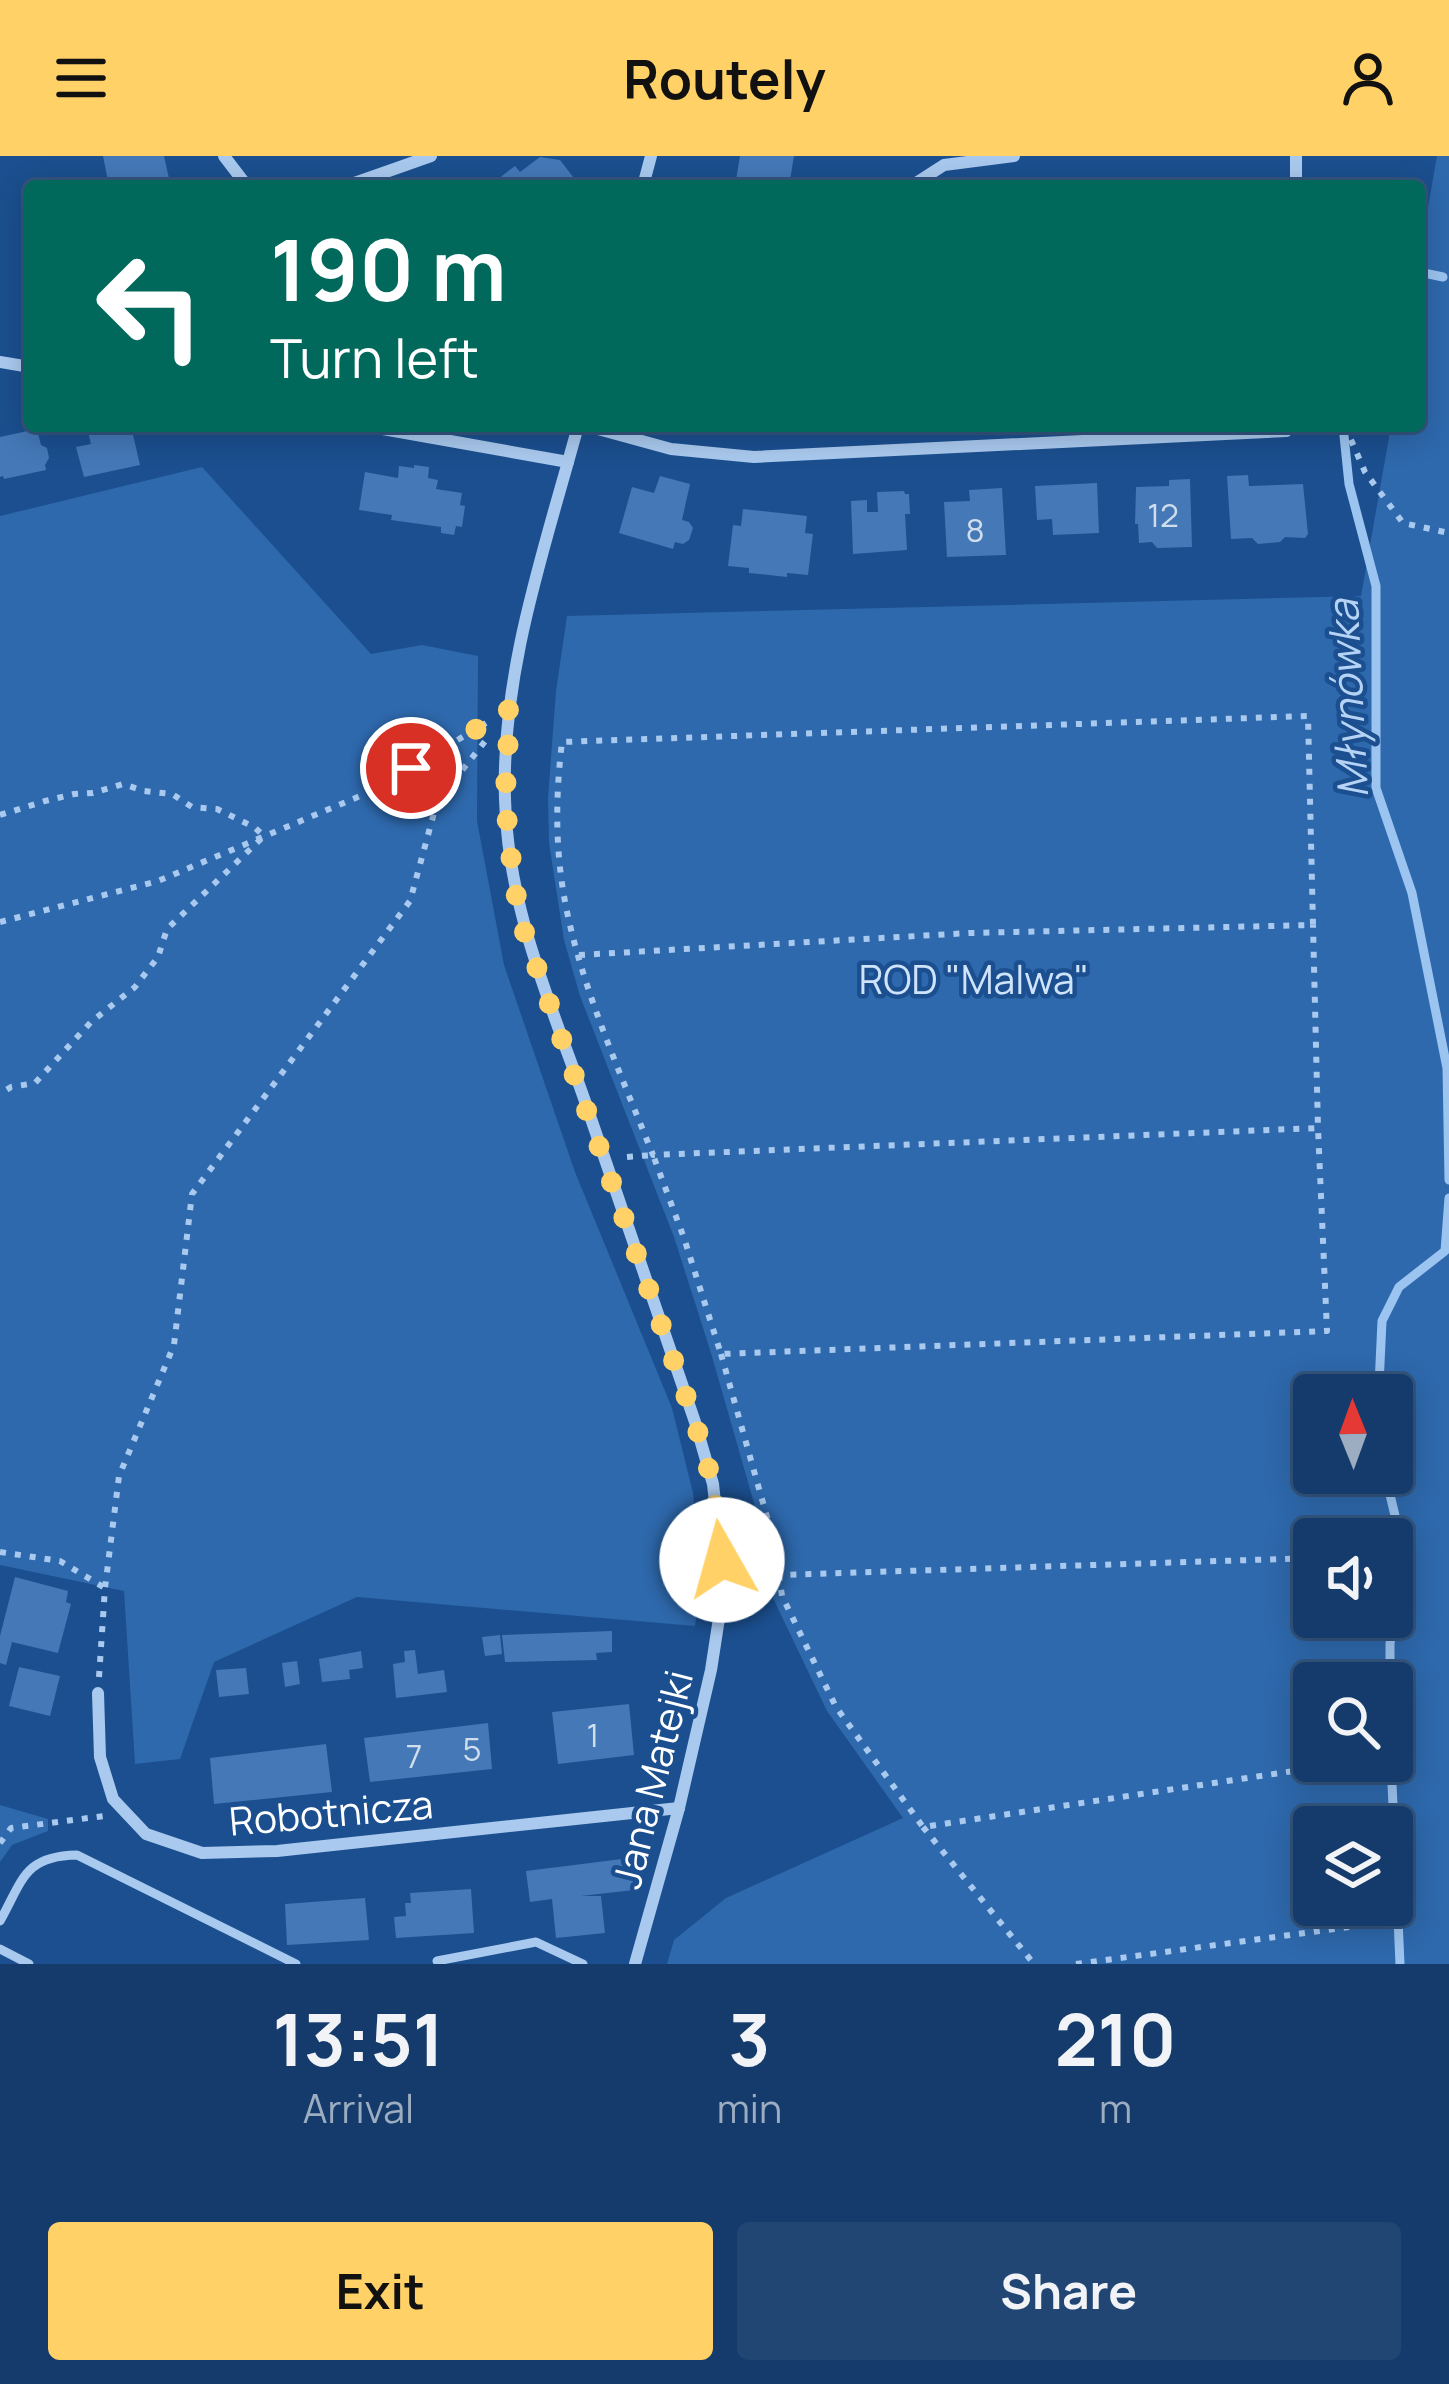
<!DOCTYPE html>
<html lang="en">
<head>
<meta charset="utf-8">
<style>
  body { margin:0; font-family:Manrope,sans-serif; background:#214673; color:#f1f3f6; height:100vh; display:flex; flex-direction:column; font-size:45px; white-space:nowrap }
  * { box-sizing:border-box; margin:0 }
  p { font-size:39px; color:#9dadc1 }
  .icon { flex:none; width:66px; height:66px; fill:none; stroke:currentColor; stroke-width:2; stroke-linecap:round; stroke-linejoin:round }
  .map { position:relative; height:1808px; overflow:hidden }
  .details { display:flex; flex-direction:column; background:#143b6b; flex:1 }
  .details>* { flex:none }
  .top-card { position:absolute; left:24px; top:24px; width:1401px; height:252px; border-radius:12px; box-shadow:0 6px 30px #0003,0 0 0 3px #33557e; background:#00695c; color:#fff; overflow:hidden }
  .needle { width:78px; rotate:359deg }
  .fabs { position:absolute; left:1293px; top:1218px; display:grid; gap:24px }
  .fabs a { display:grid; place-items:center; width:120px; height:120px; border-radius:12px; background:#143b6b; box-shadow:0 6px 30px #0003,0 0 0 3px #33557e; font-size:60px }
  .pin { position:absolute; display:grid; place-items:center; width:102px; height:102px; color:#fff; margin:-51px; border:6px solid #fff; border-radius:50%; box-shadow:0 3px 12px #0007 }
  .me { position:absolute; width:132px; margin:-66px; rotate:353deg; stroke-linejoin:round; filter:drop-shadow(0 0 9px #0008) }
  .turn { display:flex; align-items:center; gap:42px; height:252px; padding:0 48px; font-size:54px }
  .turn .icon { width:156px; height:156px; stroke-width:2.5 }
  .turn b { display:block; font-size:84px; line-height:102px }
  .eta { display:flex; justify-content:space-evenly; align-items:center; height:204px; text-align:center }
  .eta b { font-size:72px; font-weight:700; line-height:84px }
  .primary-button { display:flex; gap:24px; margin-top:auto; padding:24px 48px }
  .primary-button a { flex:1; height:138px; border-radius:12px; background:#ffd166; color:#111; font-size:48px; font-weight:700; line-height:138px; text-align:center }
  .primary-button a+a { background:#214673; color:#f1f3f6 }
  header { display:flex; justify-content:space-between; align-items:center; height:156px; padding:0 48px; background:#ffd166; color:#111; font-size:54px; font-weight:700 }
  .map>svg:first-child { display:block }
  .green { fill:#2e69ad; fill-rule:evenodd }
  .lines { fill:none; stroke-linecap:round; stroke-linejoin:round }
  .stream { stroke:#9cc4f0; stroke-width:9 }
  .building { fill:#4478b7 }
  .path { stroke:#a9c9ee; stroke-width:6; stroke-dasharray:6 9; stroke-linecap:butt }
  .service { stroke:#a9c9ee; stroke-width:9 }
  .minor { stroke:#a9c9ee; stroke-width:12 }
  .route { stroke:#ffd166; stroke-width:21; stroke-dasharray:0 37.8 }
  .labels { text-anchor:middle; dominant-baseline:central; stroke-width:9; stroke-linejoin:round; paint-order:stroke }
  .number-label { font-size:33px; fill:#d0dded }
  .park-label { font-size:39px; fill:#cfe3fa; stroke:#1b4f8f }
  .street-label { font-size:39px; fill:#fff; stroke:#1b4f8f }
  .water-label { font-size:42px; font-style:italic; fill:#b5d3f5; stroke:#1b4f8f }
</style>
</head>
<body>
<header><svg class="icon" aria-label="menu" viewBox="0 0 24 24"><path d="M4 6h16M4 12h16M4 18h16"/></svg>Routely<svg class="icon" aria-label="person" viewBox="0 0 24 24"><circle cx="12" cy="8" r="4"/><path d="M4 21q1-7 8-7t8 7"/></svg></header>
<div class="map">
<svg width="1449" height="1808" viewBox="0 0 1449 1808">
  <rect width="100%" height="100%" fill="#1b4f8f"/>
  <!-- green -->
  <g class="green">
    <path d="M 1437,0 L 1449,0 L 1449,1808 L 667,1808 L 674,1784 L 726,1742 L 903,1662 L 827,1555 L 772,1440 L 760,1368 L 711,1197 L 674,1081 L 580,840 L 564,784 L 549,687 L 548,642 L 556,535 L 567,460 L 1361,440 L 1391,270 L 1419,270 L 1419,103 ZM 1392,1239 L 1392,1317 L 1314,1317 L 1314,1239 ZM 1392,1383 L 1392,1461 L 1314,1461 L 1314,1383 ZM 1392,1527 L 1392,1605 L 1314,1605 L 1314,1527 ZM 1392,1671 L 1392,1749 L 1314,1749 L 1314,1671 Z"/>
    <path d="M 202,311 L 371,498 L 422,489 L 478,500 L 477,665 L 504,809 L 575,1016 L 672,1252 L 693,1337 L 702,1419 L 695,1470 L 357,1441 L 214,1506 L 180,1603 L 135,1608 L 124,1435 L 0,1409 L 0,360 Z"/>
    <path d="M 0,1649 L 48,1663 L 48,1675 L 12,1689 L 0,1706 Z"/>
  </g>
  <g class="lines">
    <!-- stream -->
    <g class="stream">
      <path d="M 1419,116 L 1443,121"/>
      <path d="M 1343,270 L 1349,328 L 1376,430 L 1376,632 L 1412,737 L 1447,912 L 1449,1024"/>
      <path d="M 1385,1239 L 1379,1229 L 1382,1165 L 1399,1131 L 1445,1095 L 1449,1042"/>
      <path d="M 1392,1252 L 1407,1276 L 1392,1309"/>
      <path d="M 1388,1317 L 1386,1322 L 1403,1393 L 1390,1488 L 1390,1527"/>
      <path d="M 1391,1605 L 1400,1808"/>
    </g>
  </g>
  <!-- building -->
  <g class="building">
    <path d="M 103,0 L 164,0 L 170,27 L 156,30 L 109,30 Z"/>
    <path d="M 740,0 L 794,0 L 789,30 L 735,30 Z"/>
    <path d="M 540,1 L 560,4 L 580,30 L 480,30 L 487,25 L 490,29 L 515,10 L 520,16 Z"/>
    <path d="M 96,270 L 131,270 L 140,309 L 84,321 L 76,291 L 91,288 L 87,272 Z"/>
    <path d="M 37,273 L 41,289 L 47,292 L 49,302 L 45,309 L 46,314 L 4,323 L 3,320 L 0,321 L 0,281 Z"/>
    <path d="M 414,309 L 429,311 L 428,322 L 438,324 L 436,333 L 462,337 L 460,349 L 465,350 L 462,371 L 456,370 L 454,379 L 441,377 L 441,371 L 391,364 L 392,359 L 359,354 L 365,316 L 398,322 L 399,310 L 414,312 Z"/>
    <path d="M 1248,319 L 1249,330 L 1303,328 L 1308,378 L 1305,382 L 1285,381 L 1280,386 L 1258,388 L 1252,382 L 1231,383 L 1227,320 Z"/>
    <path d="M 660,320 L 690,328 L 682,364 L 689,366 L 693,372 L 689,384 L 683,388 L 675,386 L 673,393 L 619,377 L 632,331 L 654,337 Z"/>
    <path d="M 1190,323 L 1192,391 L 1157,392 L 1152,386 L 1139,387 L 1138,368 L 1135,368 L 1136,331 L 1169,330 L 1169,324 Z"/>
    <path d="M 1097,327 L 1099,377 L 1053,379 L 1052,363 L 1037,364 L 1035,330 Z"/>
    <path d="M 1002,332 L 1006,399 L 947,401 L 944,346 L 970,345 L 969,334 Z"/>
    <path d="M 904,335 L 905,338 L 909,338 L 910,358 L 905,358 L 907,394 L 853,398 L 851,345 L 867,344 L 867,356 L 878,356 L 877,336 Z"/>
    <path d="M 743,353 L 807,360 L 805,377 L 813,378 L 808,419 L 787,417 L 787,421 L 749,417 L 749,412 L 728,410 L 733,369 L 741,370 Z"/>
    <path d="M 15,1421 L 68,1435 L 66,1446 L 71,1448 L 58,1497 L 12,1486 L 6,1509 L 0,1507 L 0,1480 Z"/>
    <path d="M 612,1475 L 612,1496 L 596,1497 L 597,1504 L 505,1506 L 502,1479 Z"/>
    <path d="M 500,1479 L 502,1498 L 485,1500 L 482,1481 Z"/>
    <path d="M 415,1494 L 418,1518 L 444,1514 L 447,1536 L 396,1542 L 393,1508 L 405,1506 L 404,1495 Z"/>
    <path d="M 361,1495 L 363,1512 L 349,1514 L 350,1523 L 322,1526 L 319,1503 Z"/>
    <path d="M 297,1505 L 300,1528 L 285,1531 L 282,1507 Z"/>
    <path d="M 19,1511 L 60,1520 L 50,1560 L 9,1550 Z"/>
    <path d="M 246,1512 L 249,1538 L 219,1541 L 216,1514 Z"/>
    <path d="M 629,1548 L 634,1599 L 558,1608 L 552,1556 Z"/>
    <path d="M 488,1567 L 492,1613 L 370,1626 L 364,1582 Z"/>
    <path d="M 326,1588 L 332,1636 L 214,1648 L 210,1602 Z"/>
    <path d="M 630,1702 L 634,1734 L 581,1740 L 601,1740 L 605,1777 L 556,1782 L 552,1743 L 530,1746 L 526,1715 Z"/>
    <path d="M 471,1733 L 474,1777 L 396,1782 L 394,1761 L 406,1760 L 405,1747 L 411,1747 L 410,1737 Z"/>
    <path d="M 365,1742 L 369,1784 L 287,1789 L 285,1748 Z"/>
  </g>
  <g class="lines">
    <!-- path -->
    <g class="path">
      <path d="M 1345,270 L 1365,316 L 1403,367 L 1449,377"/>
      <path d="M 0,659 L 45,645 L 74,638 L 93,637 L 123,628 L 144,635 L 172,638 L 192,651 L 217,653 L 254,671 L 264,680 L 167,773 L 158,801 L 135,831 L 91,866 L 35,927 L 11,931 L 0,938"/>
      <path d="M 0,766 L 158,725 L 372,635 L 486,567"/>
      <path d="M 579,799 L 970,777 L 1313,769 L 1308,560 L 562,586 C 556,636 555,684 563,734 C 577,822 620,916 653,999 L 1318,972 L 1313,769"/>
      <path d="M 627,1001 L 653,999 L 684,1082 L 721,1198 L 1327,1175 L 1318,972"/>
      <path d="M 721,1198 L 769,1368 L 779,1419 L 1314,1402"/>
      <path d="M 0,1396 L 60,1405 L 105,1432"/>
      <path d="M 779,1419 L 782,1440 L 836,1551 L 923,1671 L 1333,1609"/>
      <path d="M 99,1521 L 105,1432 L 119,1320 L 174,1189 L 192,1038 L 410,745 L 437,646 L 486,584"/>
      <path d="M 923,1671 L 1034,1808"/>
      <path d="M 0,1687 L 11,1672 L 104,1660"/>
      <path d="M 1076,1808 L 1349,1771"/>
    </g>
    <!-- service -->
    <g class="service">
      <path d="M 0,1765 C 23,1724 24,1700 77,1699 L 296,1808"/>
      <path d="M 0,1793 L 29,1808"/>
      <path d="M 437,1805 L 536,1786 L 583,1808"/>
    </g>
    <!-- minor -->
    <g class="minor">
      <path d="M 224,0 L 247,30"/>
      <path d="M 916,27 L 944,9 L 1014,0"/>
      <path d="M 346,30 L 431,0"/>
      <path d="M 643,30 L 651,0"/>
      <path d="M 1296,30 L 1296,0"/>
      <path d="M 0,206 L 30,211"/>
      <path d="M 366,270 L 568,306"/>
      <path d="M 578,270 C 545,392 501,515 505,643 C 508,754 550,845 586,948 C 623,1054 658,1160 695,1266 L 713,1328 L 724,1430 L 711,1514 L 679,1652 L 635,1808"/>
      <path d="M 587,270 L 671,293 L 754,301 L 1286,275 L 1287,270"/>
      <path d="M 98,1537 L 100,1601 L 113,1643 L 146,1678 L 202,1697 L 277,1695 L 679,1652"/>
    </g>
  </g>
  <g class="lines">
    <!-- route -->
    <path class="route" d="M 411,612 L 510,553 L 505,643 L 513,721 L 521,766 L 695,1266 L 713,1328 L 722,1404"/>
  </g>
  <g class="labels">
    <!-- number labels -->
    <g class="number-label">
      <text x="1163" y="358">12</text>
      <text x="975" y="373">8</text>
      <text x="593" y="1578">1</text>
      <text x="472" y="1592">5</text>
      <text x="414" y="1599">7</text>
    </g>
    <!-- park labels -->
    <g class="park-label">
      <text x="974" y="823">ROD "Malwa"</text>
    </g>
    <!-- street labels -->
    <g class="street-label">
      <text transform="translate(652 1623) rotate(-76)">Jana Matejki</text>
      <text transform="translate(331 1656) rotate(-5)">Robotnicza</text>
    </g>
    <!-- water labels -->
    <g class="water-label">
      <text transform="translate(1347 543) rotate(-93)">Młynówka</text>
    </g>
  </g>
</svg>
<div class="fabs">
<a><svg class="needle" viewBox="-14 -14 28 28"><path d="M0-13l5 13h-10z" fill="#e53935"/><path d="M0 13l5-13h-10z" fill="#9dadc1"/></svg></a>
<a><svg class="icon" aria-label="sound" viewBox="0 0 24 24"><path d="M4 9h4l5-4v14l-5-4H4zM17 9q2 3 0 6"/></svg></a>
<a><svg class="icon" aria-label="search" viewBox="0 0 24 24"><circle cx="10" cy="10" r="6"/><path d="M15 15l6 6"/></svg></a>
<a><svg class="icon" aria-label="layers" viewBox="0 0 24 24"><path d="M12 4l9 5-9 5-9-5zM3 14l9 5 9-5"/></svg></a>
</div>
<div class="pin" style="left:411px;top:612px;background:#d93025"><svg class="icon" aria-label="arrive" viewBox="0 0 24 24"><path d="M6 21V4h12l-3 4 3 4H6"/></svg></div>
<svg class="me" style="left:722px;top:1404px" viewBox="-20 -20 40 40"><circle r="19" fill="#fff"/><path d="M0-13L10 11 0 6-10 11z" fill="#ffd166"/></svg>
<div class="top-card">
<div class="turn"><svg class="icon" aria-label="left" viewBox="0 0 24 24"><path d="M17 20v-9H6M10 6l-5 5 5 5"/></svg><div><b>190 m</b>Turn left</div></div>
</div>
</div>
<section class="details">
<div class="eta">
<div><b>13:51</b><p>Arrival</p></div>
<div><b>3</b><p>min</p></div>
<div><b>210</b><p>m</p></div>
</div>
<div class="primary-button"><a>Exit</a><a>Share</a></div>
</section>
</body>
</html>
